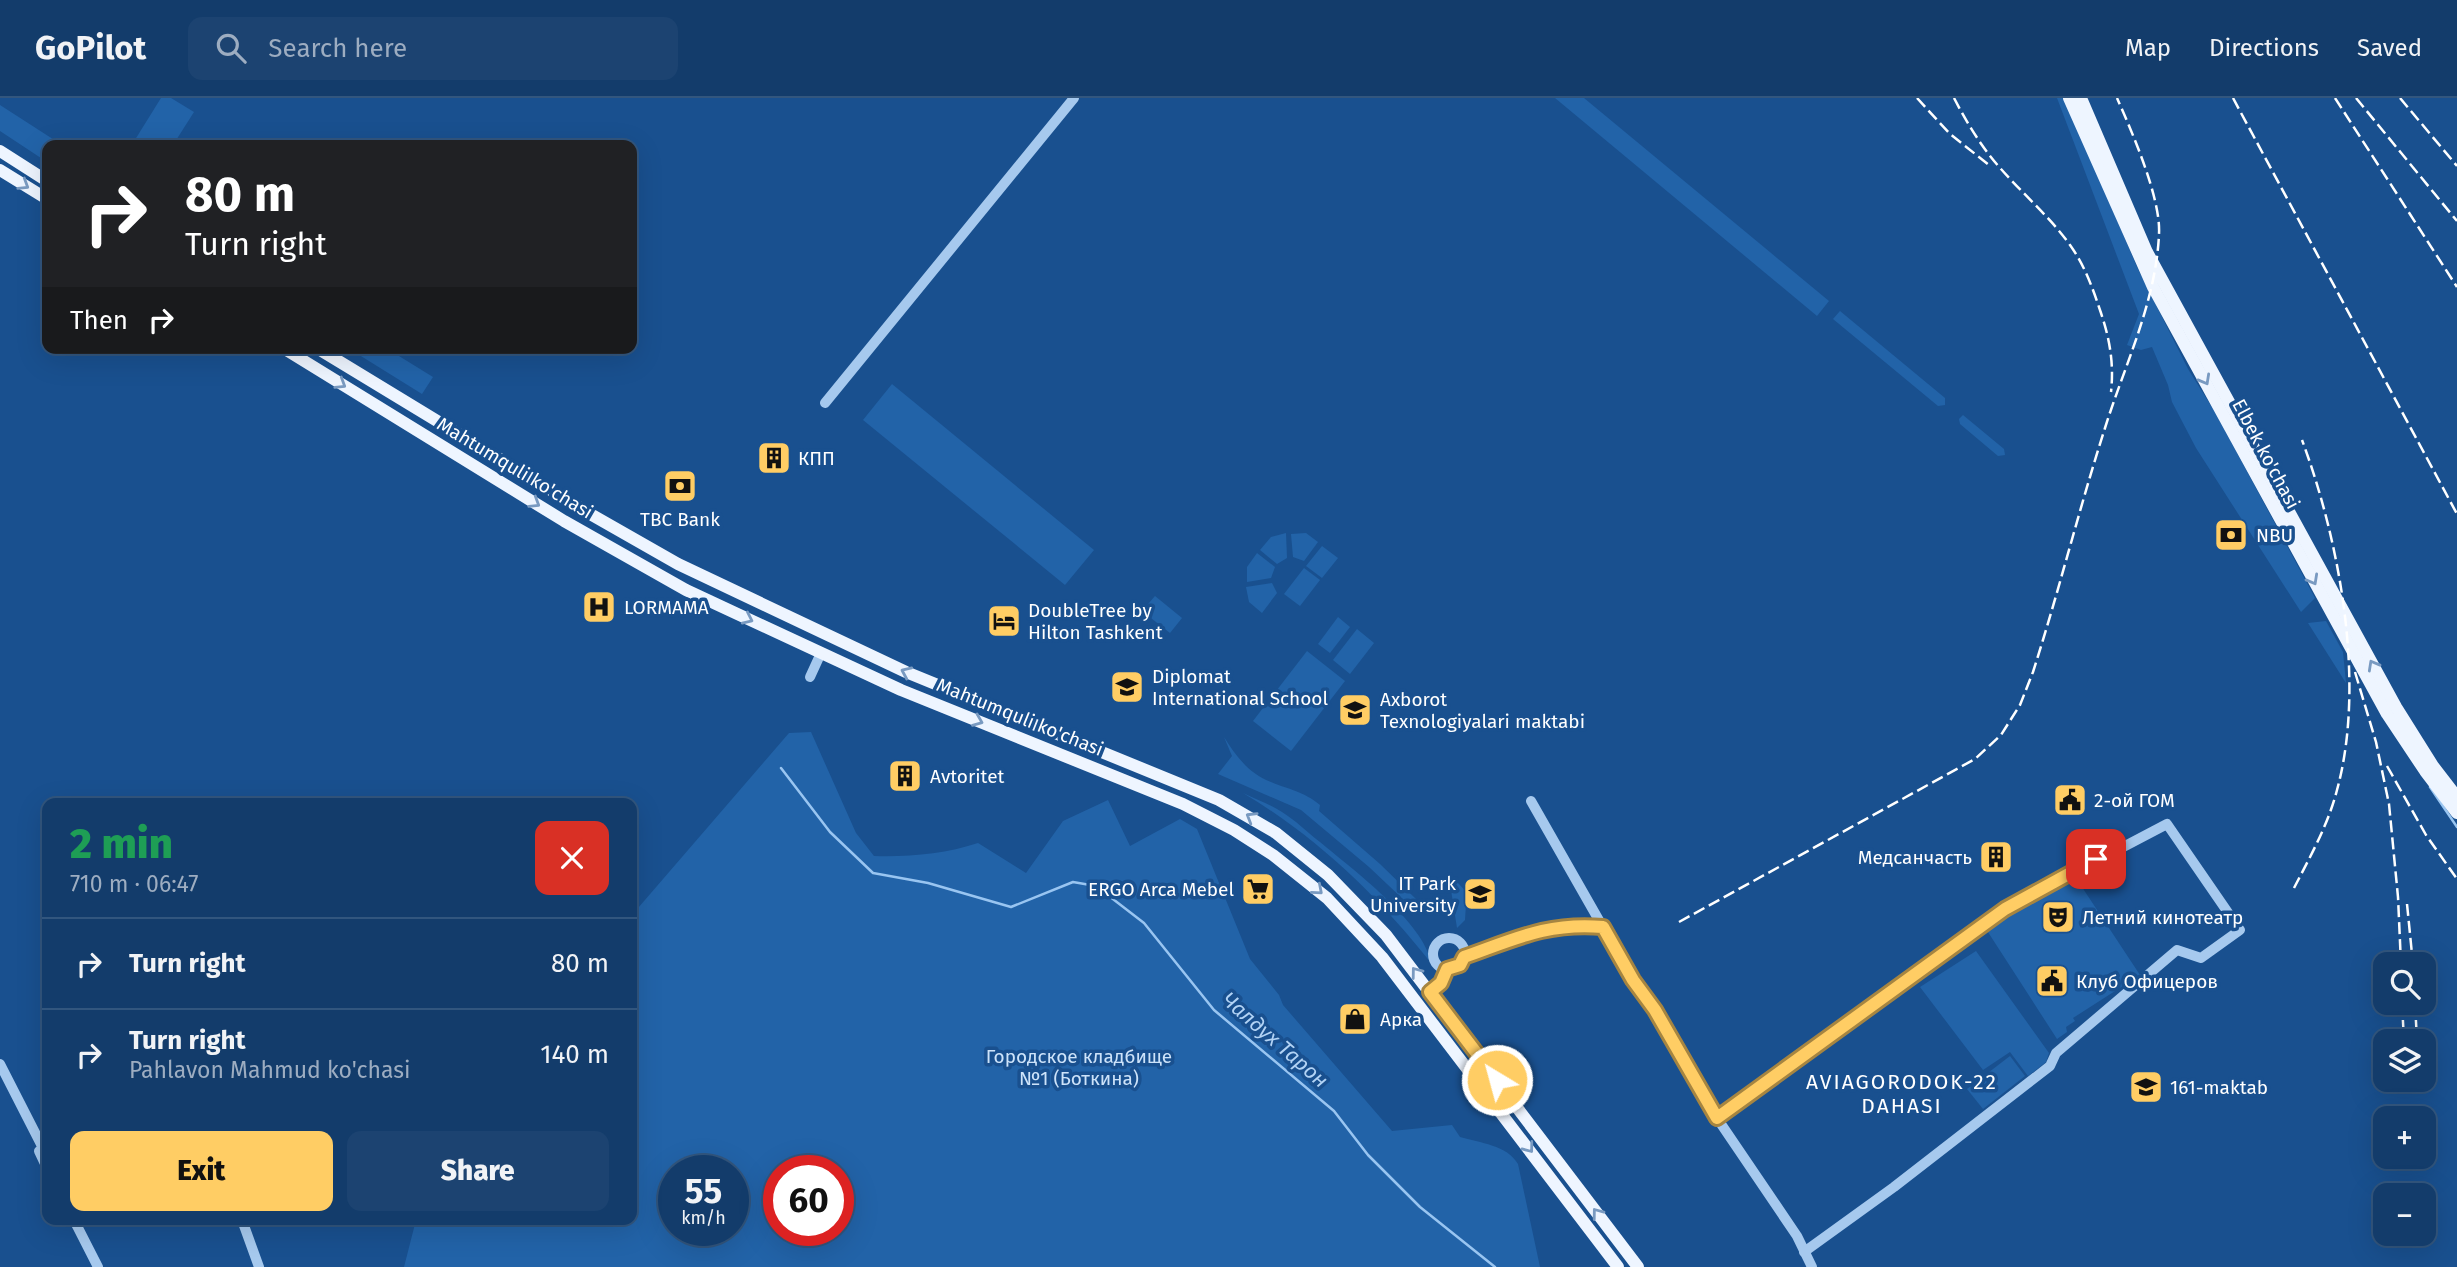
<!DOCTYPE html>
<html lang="en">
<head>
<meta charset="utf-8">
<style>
  body { margin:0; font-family:"Fira Sans",sans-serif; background:#1c4371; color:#f1f3f6; height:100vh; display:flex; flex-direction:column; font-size:26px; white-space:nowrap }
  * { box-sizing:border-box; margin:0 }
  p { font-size:23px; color:#9dadc1 }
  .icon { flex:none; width:38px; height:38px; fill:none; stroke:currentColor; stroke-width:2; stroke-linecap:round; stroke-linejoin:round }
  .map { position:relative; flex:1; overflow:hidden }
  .sheet { position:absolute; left:42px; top:700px; width:595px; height:427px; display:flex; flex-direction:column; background:#133c6b; border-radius:14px; box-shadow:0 7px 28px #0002,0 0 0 2px #32567e }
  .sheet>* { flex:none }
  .top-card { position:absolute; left:42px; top:42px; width:595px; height:214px; border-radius:14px; box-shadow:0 7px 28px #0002,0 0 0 2px #32567e; background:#202124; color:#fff; overflow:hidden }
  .fabs { position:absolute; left:2373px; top:854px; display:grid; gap:14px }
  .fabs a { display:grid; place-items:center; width:63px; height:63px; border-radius:14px; background:#133c6b; box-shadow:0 7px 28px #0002,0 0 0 2px #32567e; font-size:35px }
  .speed { position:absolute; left:658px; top:1057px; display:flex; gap:14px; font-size:35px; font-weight:700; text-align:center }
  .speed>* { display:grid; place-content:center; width:91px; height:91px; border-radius:50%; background:#133c6b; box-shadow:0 7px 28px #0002,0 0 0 2px #32567e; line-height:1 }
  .speed small { font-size:18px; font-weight:400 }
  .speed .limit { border:10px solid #d22; background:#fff; color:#111 }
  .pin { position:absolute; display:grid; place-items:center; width:60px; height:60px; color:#fff; margin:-30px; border-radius:14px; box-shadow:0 4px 10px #0006 }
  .me { position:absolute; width:77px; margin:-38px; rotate:323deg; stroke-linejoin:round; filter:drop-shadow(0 0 5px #0008) }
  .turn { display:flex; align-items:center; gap:24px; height:147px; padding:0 28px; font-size:32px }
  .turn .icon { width:91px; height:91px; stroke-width:2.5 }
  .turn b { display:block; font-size:49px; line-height:60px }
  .then { display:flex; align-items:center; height:66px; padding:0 28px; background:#0003; gap:14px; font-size:26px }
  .round { display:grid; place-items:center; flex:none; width:74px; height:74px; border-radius:14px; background:#1c4371 }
  .head { display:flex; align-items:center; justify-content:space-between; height:119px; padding:0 28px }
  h1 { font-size:42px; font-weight:800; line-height:52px; color:#1e9e55 }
  .action { display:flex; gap:14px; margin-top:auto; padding:14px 28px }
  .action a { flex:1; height:80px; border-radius:14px; background:#ffcd64; color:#111; font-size:28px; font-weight:800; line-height:80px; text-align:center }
  .action a+a { background:#1c4371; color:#f1f3f6 }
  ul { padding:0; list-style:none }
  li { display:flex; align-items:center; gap:21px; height:91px; padding:0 28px; border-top:2px solid #32567e }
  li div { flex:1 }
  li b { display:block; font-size:26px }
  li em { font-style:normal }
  header { display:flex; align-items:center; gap:42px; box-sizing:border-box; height:98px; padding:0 35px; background:#133c6b; border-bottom:2px solid #32567e }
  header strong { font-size:33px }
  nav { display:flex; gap:38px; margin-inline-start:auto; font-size:24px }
  .search { width:490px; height:63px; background:#1c4371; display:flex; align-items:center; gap:18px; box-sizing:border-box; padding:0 24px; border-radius:14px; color:#9dadc1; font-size:26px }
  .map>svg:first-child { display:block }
  .green { fill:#2263a8; fill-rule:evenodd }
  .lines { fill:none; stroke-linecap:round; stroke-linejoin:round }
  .stream { stroke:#99c5f1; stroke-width:2.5 }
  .minor { stroke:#a6c9ee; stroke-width:10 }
  .major { stroke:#eef5ff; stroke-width:12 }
  .rail { stroke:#fff; stroke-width:2.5; stroke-dasharray:12 5; stroke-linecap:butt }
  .oneway { stroke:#799ac1 }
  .route-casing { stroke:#a68541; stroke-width:18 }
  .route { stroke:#ffcd64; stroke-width:12 }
  .labels { text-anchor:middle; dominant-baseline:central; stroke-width:7; stroke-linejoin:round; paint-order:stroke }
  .street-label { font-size:19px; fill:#fff; stroke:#19508f }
  .poi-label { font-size:19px; fill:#fff; stroke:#19508f; text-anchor:start }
  .park-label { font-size:19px; fill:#cde3fa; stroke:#19508f }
  .water-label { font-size:21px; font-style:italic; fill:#b2d3f5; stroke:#19508f }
  .neighbourhood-label { font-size:21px; letter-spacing:2px; fill:#fff; stroke:#19508f }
</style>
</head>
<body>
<header>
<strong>GoPilot</strong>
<div class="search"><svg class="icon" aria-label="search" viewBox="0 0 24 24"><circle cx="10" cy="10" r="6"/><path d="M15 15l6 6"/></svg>Search here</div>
<nav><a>Map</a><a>Directions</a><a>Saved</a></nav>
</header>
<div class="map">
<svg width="2457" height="1169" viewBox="0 0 2457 1169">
  <rect width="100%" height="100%" fill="#19508f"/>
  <!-- green -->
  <g class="green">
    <path d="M 161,0 L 171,0 L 194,14 L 173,47 L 136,47 L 133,45 Z"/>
    <path d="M 1555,0 L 1584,0 L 1829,203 L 1817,218 Z"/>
    <path d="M 2057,0 L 2065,0 L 2137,169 L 2188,271 L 2215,314 L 2315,500 L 2301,514 L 2196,350 L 2172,304 L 2168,287 L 2152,249 L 2141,252 L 2127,247 L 2139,216 Z"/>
    <path d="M 0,7 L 59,45 L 58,47 L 47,47 L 47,64 L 0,33 Z"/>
    <path d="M 1840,213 L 1945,300 L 1945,307 L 1938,308 L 1833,221 Z"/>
    <path d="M 348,250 L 386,250 L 433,279 L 422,296 Z"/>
    <path d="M 892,286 L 1094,452 L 1065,487 L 863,322 Z"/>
    <path d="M 1963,317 L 2004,351 L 2005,357 L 1998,358 L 1960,326 L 1959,321 Z"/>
    <path d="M 1286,435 L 1287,460 L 1277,466 L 1260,452 L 1271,439 Z"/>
    <path d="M 1306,435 L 1318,444 L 1304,463 L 1293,459 L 1291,436 Z"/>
    <path d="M 1322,448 L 1338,460 L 1322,480 L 1306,468 Z"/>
    <path d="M 1257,455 L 1275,469 L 1271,480 L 1247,484 L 1247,469 Z"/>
    <path d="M 1304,470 L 1320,482 L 1300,508 L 1284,496 Z"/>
    <path d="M 1272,485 L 1277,495 L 1262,515 L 1249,504 L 1246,489 Z"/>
    <path d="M 1155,498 L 1182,520 L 1170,535 L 1142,513 Z"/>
    <path d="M 1338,519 L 1350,529 L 1330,555 L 1318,546 Z"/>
    <path d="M 2326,523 L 2343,554 L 2346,585 L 2308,525 Z"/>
    <path d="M 1357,531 L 1374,545 L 1350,576 L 1333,562 Z"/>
    <path d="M 1307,553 L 1345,583 L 1291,653 L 1253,623 Z"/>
    <path d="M 811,634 L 856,735 L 874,758 C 909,759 945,756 978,745 L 1026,775 L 1063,723 L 1108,702 L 1130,748 L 1180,721 L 1197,731 L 1250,861 L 1279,897 L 1283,907 L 1392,1033 L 1452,1027 L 1460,1039 C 1480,1045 1507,1047 1518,1066 L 1540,1169 L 404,1169 L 416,1122 L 632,1122 L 632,817 L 789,635 ZM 674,1073 L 733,1073 L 733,1132 L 674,1132 ZM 779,1073 L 838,1073 L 838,1132 L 779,1132 Z"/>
    <path d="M 1224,639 C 1236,658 1249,676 1271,684 C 1290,692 1303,693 1320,707 L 1319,713 L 1380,766 L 1417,802 L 1414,808 L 1405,803 L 1369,769 L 1301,712 L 1218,676 L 1232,658 Z"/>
    <path d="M 1243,695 C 1255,701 1270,706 1282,714 C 1295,722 1307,734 1320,744 C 1351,770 1425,825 1431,865 C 1378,798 1317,739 1243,695 Z"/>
    <path d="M 2076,780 L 2140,877 L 2073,920 L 2075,923 L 2066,929 L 2067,934 L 2057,941 L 1986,831 L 2011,813 Z"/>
    <path d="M 1457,784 L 1472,800 L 1466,806 L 1465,822 L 1457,830 L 1451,792 Z"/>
    <path d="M 1976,853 L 2049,955 L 2046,964 L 2028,978 L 2010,954 L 1983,972 L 1920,889 Z"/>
    <path d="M 2010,958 L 2025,978 L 1983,1011 L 1967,991 Z"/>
  </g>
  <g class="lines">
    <!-- stream -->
    <g class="stream">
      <path d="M 781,670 L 830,734 L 873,775 L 928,785 L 1011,809 L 1073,784 L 1096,788 L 1144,825 L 1214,912 L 1334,1013 L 1368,1057 L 1420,1109 L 1495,1169"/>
      <path d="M 2430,689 L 2457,729"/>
    </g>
    <!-- minor -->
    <g class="minor">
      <path d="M 825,305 L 1074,0"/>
      <path d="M 810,579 L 821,555"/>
      <path d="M 1531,703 L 1633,882 L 1655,912 L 1717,1020 L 1797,1138 L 1812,1169"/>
      <circle cx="1449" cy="856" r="16"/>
      <path d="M 1464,859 C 1515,841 1548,824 1603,829"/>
      <path d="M 1430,894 L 1441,885 L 1447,871"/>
      <path d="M 0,966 L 47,1058"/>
      <path d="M 1717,1020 L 2005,811 L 2167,726 L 2240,832 L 2201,860 L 2177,852 L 2056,955 L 2050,968 L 1894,1089 L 1804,1154"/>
      <path d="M 39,1053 L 47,1070"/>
      <path d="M 74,1122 L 98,1169"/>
      <path d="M 242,1122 L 259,1169"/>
    </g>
    <!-- major -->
    <g class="major">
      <path d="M 2069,0 L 2153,189 L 2387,616 L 2425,673 L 2457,715"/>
      <path d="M 2081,0 L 2147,154 L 2396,609 L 2433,668 L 2457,699"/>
      <path d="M 0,53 L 47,83"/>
      <path d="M 0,72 L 47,101"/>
      <path d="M 283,250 L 564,423 L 686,492 L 901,592 L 1183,706 L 1234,732 L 1273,757 L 1327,800 L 1382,859 L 1618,1169"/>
      <path d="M 317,250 L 592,417 L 678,466 L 906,574 L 1219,702 L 1276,735 L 1328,777 L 1386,837 L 1638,1169"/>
    </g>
    <!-- rail -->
    <g class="rail">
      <path d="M 1917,0 L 1950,36 L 1989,67"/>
      <path d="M 1954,0 C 1967,25 1982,50 2001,71 C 2024,97 2050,119 2070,147 C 2085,168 2093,191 2101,215 C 2110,242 2114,266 2111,294"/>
      <path d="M 2233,0 L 2457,416"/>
      <path d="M 2335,0 L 2457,189"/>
      <path d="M 2356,0 L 2457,123"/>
      <path d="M 2400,0 L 2457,68"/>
      <path d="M 2355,574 L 2376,644 L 2389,706 L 2398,799 L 2401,866"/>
      <path d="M 2387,668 L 2426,737 L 2457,781"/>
      <path d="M 2294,790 C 2310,759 2328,727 2337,692 C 2366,586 2340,444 2302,342"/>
      <path d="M 2407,806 L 2413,866"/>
      <path d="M 1679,824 L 1975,661 L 2001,637 L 2020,607 L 2033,574 C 2059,493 2079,411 2105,330 C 2125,266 2156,204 2159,136 C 2161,100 2132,34 2117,0"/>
      <path d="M 2402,905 L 2404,943"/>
      <path d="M 2415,905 L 2417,943"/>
      <path d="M 2406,982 L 2406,986"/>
      <path d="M 2419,982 L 2419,986"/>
    </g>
  </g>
  <!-- one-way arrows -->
  <defs><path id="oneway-chevron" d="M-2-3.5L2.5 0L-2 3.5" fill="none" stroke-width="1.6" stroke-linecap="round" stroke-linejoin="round" transform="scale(1.75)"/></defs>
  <g class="oneway">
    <use href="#oneway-chevron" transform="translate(24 87) rotate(32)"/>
    <use href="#oneway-chevron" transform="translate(2205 282) rotate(61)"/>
    <use href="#oneway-chevron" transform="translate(341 286) rotate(32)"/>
    <use href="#oneway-chevron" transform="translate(535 405) rotate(32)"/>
    <use href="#oneway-chevron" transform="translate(2313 482) rotate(61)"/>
    <use href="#oneway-chevron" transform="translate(748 521) rotate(25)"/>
    <use href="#oneway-chevron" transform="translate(2373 567) rotate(-119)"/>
    <use href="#oneway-chevron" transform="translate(906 574) rotate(-156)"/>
    <use href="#oneway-chevron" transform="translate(978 623) rotate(22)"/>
    <use href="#oneway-chevron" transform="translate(1251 719) rotate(-149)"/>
    <use href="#oneway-chevron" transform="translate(1318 792) rotate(41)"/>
    <use href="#oneway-chevron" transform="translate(1416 874) rotate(-127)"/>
    <use href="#oneway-chevron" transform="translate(1529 1050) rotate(53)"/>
    <use href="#oneway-chevron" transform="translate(1597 1115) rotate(-127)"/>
  </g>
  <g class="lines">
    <defs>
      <path id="route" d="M 1497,982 L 1430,894 L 1441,885 L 1447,871 L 1460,867 L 1464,859 C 1515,841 1548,824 1603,829 L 1633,882 L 1655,912 L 1717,1020 L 2005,811 L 2096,761"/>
    </defs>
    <!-- route casing -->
    <use href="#route" class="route-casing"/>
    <!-- route -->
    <use href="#route" class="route"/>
  </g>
  <!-- icons -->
  <defs>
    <symbol id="building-square" viewBox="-11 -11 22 22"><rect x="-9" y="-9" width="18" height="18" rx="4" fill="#ffcd64" stroke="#19508f"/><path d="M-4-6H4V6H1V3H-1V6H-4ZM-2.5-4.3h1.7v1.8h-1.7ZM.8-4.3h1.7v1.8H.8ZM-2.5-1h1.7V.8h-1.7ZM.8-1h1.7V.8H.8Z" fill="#111"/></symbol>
    <symbol id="bank-square" viewBox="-11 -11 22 22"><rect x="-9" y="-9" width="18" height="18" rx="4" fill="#ffcd64" stroke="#19508f"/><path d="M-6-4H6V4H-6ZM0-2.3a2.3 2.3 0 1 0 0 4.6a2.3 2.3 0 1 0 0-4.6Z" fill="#111"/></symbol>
    <symbol id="hospital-square" viewBox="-11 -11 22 22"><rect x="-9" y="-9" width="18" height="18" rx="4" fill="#ffcd64" stroke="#19508f"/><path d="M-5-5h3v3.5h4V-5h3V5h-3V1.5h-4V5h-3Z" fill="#111"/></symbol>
    <symbol id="hotel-square" viewBox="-11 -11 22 22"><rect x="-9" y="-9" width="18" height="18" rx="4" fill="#ffcd64" stroke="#19508f"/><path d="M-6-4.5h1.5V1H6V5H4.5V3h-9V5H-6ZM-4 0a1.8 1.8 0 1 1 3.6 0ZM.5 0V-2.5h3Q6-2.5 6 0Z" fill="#111"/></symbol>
    <symbol id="university-square" viewBox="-11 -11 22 22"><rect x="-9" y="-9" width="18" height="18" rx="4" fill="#ffcd64" stroke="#19508f"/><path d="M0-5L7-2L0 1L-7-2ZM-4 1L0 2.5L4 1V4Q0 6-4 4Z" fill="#111"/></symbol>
    <symbol id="civic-square" viewBox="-11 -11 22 22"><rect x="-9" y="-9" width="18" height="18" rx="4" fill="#ffcd64" stroke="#19508f"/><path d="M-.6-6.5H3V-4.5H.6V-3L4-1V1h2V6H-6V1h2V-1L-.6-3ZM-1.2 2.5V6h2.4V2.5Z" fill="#111"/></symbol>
    <symbol id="supermarket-square" viewBox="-11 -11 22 22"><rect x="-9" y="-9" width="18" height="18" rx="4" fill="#ffcd64" stroke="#19508f"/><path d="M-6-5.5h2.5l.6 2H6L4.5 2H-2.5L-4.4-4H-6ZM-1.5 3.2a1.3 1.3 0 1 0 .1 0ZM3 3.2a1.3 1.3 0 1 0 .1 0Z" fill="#111"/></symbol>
    <symbol id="theatre-square" viewBox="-11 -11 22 22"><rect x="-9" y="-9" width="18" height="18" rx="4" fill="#ffcd64" stroke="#19508f"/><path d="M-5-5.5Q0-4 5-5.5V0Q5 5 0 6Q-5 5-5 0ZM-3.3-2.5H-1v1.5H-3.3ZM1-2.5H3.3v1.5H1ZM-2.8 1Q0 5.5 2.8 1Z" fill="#111"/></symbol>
    <symbol id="shop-square" viewBox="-11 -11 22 22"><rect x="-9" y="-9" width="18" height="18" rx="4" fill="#ffcd64" stroke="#19508f"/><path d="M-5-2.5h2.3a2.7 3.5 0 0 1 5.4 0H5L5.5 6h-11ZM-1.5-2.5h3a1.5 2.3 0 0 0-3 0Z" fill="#111"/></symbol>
    <symbol id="school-square" viewBox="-11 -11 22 22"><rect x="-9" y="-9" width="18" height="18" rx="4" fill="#ffcd64" stroke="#19508f"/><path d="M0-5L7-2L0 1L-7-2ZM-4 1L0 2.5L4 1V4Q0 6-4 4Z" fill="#111"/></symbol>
  </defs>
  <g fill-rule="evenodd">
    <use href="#building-square" x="755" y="341" width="38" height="38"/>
    <use href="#bank-square" x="661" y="369" width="38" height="38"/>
    <use href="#bank-square" x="2212" y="418" width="38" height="38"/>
    <use href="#hospital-square" x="580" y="490" width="38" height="38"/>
    <use href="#hotel-square" x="985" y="504" width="38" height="38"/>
    <use href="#university-square" x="1108" y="570" width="38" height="38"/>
    <use href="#university-square" x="1336" y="593" width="38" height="38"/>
    <use href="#building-square" x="886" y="659" width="38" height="38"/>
    <use href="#civic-square" x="2051" y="683" width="38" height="38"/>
    <use href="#building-square" x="1977" y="740" width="38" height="38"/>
    <use href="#supermarket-square" x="1239" y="772" width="38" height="38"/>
    <use href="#university-square" x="1461" y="777" width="38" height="38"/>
    <use href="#theatre-square" x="2039" y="800" width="38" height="38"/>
    <use href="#civic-square" x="2033" y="864" width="38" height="38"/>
    <use href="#shop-square" x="1336" y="902" width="38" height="38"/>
    <use href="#school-square" x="2127" y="970" width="38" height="38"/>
  </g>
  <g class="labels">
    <!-- street labels -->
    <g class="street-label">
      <text transform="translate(2266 356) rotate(62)">Elbek ko'chasi</text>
      <text transform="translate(515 370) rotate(31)">Mahtumquli ko'chasi</text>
      <text transform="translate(1020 619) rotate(22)">Mahtumquli ko'chasi</text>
    </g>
    <!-- poi labels -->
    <g class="poi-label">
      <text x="798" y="360">КПП</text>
      <text x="680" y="421" text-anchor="middle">TBC Bank</text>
      <text x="2256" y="437">NBU</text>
      <text x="624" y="509">LORMAMA</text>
      <text x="1028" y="512">DoubleTree by<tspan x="1028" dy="22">Hilton Tashkent</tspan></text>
      <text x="1152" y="578">Diplomat<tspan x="1152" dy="22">International School</tspan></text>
      <text x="1380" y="601">Axborot<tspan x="1380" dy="22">Texnologiyalari maktabi</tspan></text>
      <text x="930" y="678">Avtoritet</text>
      <text x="2094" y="702">2-ой ГОМ</text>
      <text x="1972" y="759" text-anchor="end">Медсанчасть</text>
      <text x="1456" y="785" text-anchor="end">IT Park<tspan x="1456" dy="22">University</tspan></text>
      <text x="1234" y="791" text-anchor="end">ERGO Arca Mebel</text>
      <text x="2082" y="819">Летний кинотеатр</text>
      <text x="2076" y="883">Клуб Офицеров</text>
      <text x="1380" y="921">Арка</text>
      <text x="2170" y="989">161-maktab</text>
    </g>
    <!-- park labels -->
    <g class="park-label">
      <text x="1079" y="958">Городское кладбище<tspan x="1079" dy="22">№1 (Боткина)</tspan></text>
    </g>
    <!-- water labels -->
    <g class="water-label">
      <text transform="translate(1275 942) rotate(41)">Чалдух Тарон</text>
    </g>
    <!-- neighbourhood labels -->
    <g class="neighbourhood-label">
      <text x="1902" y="984">AVIAGORODOK-22<tspan x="1902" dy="24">DAHASI</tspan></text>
    </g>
  </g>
</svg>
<div class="fabs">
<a><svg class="icon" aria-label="search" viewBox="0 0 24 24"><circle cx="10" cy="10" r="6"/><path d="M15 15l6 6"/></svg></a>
<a><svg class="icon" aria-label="layers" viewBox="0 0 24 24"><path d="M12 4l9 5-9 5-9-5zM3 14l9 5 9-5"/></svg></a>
<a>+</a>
<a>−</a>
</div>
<div class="speed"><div>55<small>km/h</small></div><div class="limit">60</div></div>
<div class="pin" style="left:2096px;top:761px;background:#d93025"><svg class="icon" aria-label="arrive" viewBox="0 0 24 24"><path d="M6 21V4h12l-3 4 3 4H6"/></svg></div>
<svg class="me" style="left:1497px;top:982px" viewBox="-20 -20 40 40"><circle r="17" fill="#ffcd64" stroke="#fff" stroke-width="3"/><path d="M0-11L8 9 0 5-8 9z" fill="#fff"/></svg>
<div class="top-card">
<div class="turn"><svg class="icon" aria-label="right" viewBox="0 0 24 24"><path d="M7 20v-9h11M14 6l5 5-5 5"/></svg><div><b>80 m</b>Turn right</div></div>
<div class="then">Then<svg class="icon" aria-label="right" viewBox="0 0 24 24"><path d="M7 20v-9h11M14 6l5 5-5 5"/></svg></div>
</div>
<section class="sheet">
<div class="head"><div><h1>2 min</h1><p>710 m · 06:47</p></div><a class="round" style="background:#d93025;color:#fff"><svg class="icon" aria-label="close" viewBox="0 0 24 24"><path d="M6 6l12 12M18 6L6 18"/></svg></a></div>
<ul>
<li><svg class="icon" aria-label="right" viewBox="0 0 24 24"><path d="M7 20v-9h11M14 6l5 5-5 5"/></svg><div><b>Turn right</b></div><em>80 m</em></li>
<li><svg class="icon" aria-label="right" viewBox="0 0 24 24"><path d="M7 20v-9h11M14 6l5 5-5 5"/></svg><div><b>Turn right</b><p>Pahlavon Mahmud ko'chasi</p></div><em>140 m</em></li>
</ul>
<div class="action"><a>Exit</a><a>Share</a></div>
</section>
</div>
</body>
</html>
